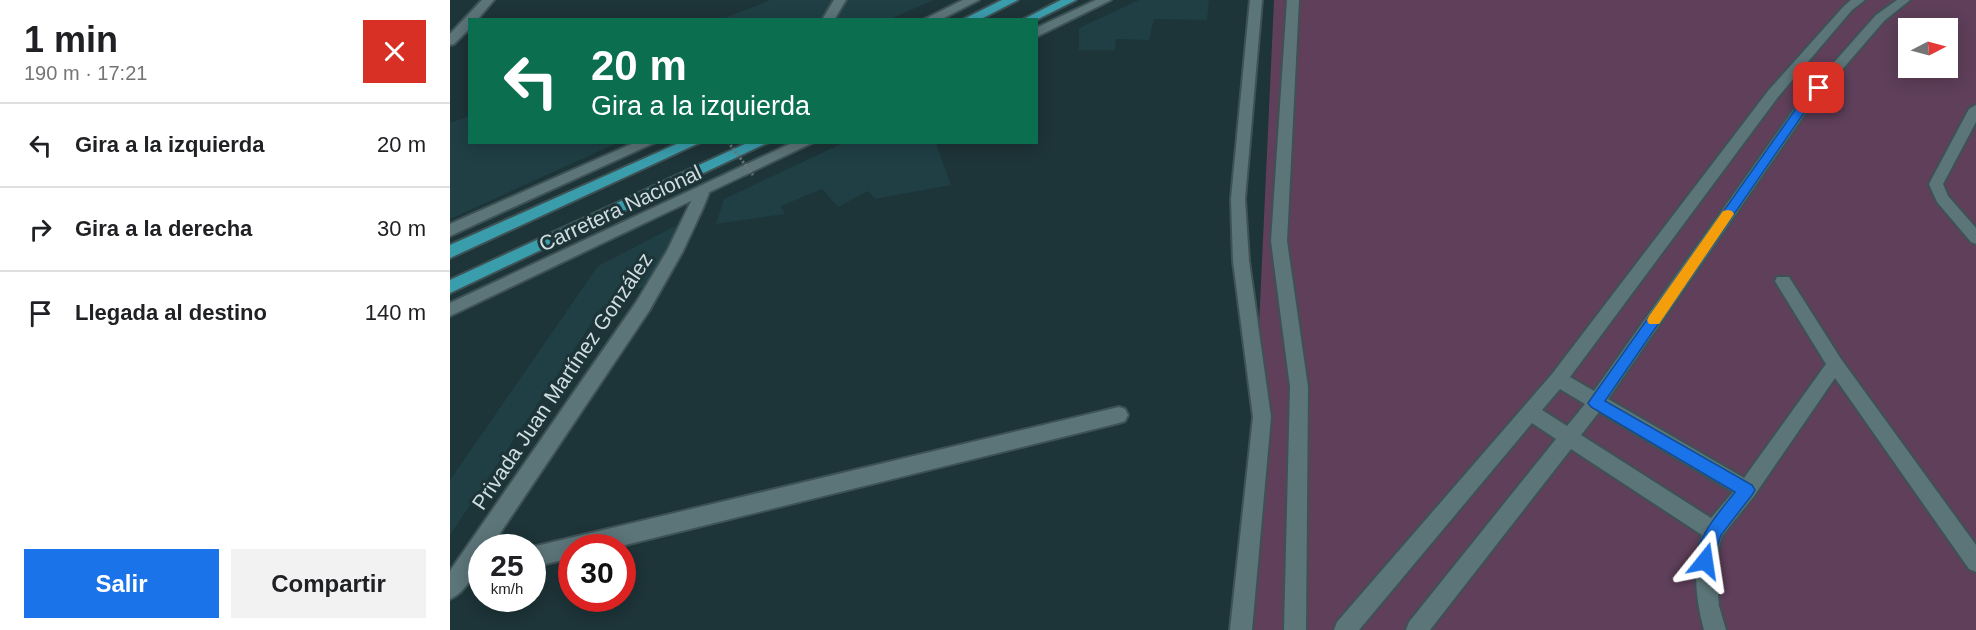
<!DOCTYPE html>
<html lang="es">
<head>
<meta charset="utf-8">
<style>
  body { margin:0; font-family:Arial,sans-serif; background:#f2f2f2; color:#202124; height:100vh; display:flex; flex-direction:column; font-size:22px; white-space:nowrap }
  * { box-sizing:border-box; margin:0 }
  p { font-size:20px; color:#757577 }
  .icon { flex:none; width:33px; height:33px; fill:none; stroke:currentColor; stroke-width:2; stroke-linecap:round; stroke-linejoin:round }
  .map { position:relative; flex:1; overflow:hidden }
  .side { display:flex; flex-direction:column; background:#fff; width:450px }
  .side>* { flex:none }
  .top-card { position:absolute; left:18px; top:18px; width:570px; height:126px; border-radius:0px; box-shadow:0 3px 15px #0003; background:#0b6e4f; color:#fff; overflow:hidden }
  .needle { width:39px; rotate:84deg }
  .tools { position:absolute; left:1448px; top:18px; display:grid; gap:12px }
  .tools a { display:grid; place-items:center; width:60px; height:60px; border-radius:0px; background:#fff; box-shadow:0 3px 15px #0003; font-size:30px }
  .speed { position:absolute; left:18px; top:534px; display:flex; gap:12px; font-size:30px; font-weight:700; text-align:center }
  .speed>* { display:grid; place-content:center; width:78px; height:78px; border-radius:50%; background:#fff; box-shadow:0 3px 15px #0003; line-height:1 }
  .speed small { font-size:15px; font-weight:400 }
  .speed .limit { border:9px solid #d22; background:#fff; color:#111 }
  .pin { position:absolute; display:grid; place-items:center; width:51px; height:51px; color:#fff; margin:-26px; border-radius:12px; box-shadow:0 3px 9px #0006 }
  .me { position:absolute; width:66px; margin:-33px; rotate:15deg; stroke-linejoin:round; filter:drop-shadow(0 0 4px #0008) }
  .turn { display:flex; align-items:center; gap:21px; height:126px; padding:0 24px; font-size:27px }
  .turn .icon { width:78px; height:78px; stroke-width:2.5 }
  .turn b { display:block; font-size:42px; line-height:51px }
  .round { display:grid; place-items:center; flex:none; width:63px; height:63px; border-radius:0px; background:#f2f2f2 }
  .headline { display:flex; align-items:center; justify-content:space-between; height:102px; padding:0 24px }
  h1 { font-size:36px; font-weight:600; line-height:45px }
  .action { display:flex; gap:12px; margin-top:auto; padding:12px 24px }
  .action a { flex:1; height:69px; border-radius:0px; background:#1a73e8; color:#fff; font-size:24px; font-weight:600; line-height:69px; text-align:center }
  .action a+a { background:#f2f2f2; color:#202124 }
  ul { padding:0; list-style:none }
  li { display:flex; align-items:center; gap:18px; height:84px; padding:0 24px; border-top:2px solid #e0e0e0 }
  li div { flex:1 }
  li b { display:block; font-size:22px }
  li em { font-style:normal }
  main { display:flex; flex:1; min-height:0 }
  .map>svg:first-child { display:block }
  .built { fill:#1f3f45 }
  .green { fill:#5f3f5a; fill-rule:evenodd }
  .lines { fill:none; stroke-linecap:round; stroke-linejoin:round }
  .service-casing { stroke:#3e5255; stroke-width:4 }
  .minor-casing { stroke:#3e5255; stroke-width:4 }
  .secondary-casing { stroke:#3e5255; stroke-width:4 }
  .trunk-casing { stroke:#3e5255; stroke-width:4 }
  .service { fill:#5c7579; fill-rule:evenodd }
  .minor { fill:#5c7579; fill-rule:evenodd }
  .secondary { fill:#5c7579; fill-rule:evenodd }
  .trunk { fill:#3a9dac; fill-rule:evenodd }
  .path-bridge { stroke:#66797c; stroke-width:3; stroke-dasharray:2 2; stroke-linecap:butt }
  .route { fill:#1a73e8; stroke:#114b97; stroke-width:1.5 }
  .slow { fill:#f59e0b }
  .labels { text-anchor:middle; dominant-baseline:central; stroke-width:6; stroke-linejoin:round; paint-order:stroke }
  .street-label { font-size:21px; fill:#d0dee0; stroke:#1d3438 }
</style>
</head>
<body>
<main>
<section class="side">
<div class="headline"><div><h1>1 min</h1><p>190 m · 17:21</p></div><a class="round" style="background:#d93025;color:#fff"><svg class="icon" aria-label="close" viewBox="0 0 24 24"><path d="M6 6l12 12M18 6L6 18"/></svg></a></div>
<ul>
<li><svg class="icon" aria-label="left" viewBox="0 0 24 24"><path d="M17 20v-9H6M10 6l-5 5 5 5"/></svg><div><b>Gira a la izquierda</b></div><em>20 m</em></li>
<li><svg class="icon" aria-label="right" viewBox="0 0 24 24"><path d="M7 20v-9h11M14 6l5 5-5 5"/></svg><div><b>Gira a la derecha</b></div><em>30 m</em></li>
<li><svg class="icon" aria-label="arrive" viewBox="0 0 24 24"><path d="M6 21V4h12l-3 4 3 4H6"/></svg><div><b>Llegada al destino</b></div><em>140 m</em></li>
</ul>
<div class="action"><a>Salir</a><a>Compartir</a></div>
</section>
<div class="map">
<svg width="1526" height="630" viewBox="0 0 1526 630">
  <rect width="100%" height="100%" fill="#1d3438"/>
  <!-- built -->
  <g class="built">
    <path d="M 320,0 L 484,0 L 440,19 L 270,20 Z"/>
    <path d="M 689,0 L 759,0 L 757,20 L 704,19 L 699,40 L 666,39 L 665,50 L 629,50 L 629,28 Z"/>
    <path d="M 19,116 L 20,142 L 167,143 L 0,219 L 0,123 Z"/>
    <path d="M 393,143 L 486,143 L 501,185 L 425,199 L 418,191 L 388,207 L 372,189 L 331,206 L 335,214 L 266,224 L 274,199 Z"/>
    <path d="M 231,223 L 199,285 L 182,291 L 171,306 L 153,306 L 0,535 L 0,480 L 148,266 Z"/>
  </g>
  <!-- green -->
  <path class="green" d="M 824,0 L 1526,0 L 1526,630 L 795,630 ZM 1458,28 L 1497,28 L 1497,68 L 1458,68 Z"/>
  <g class="lines">
    <defs>
      <g id="service">
        <path d="M 32,0 L 44,0 L 27,20 L 20,20 L 20,28 L 4,44 L 0,45 L 0,34 Z"/>
        <path d="M 669,407 L 675,409 L 678,415 L 675,421 L 669,423 L 163,548 L 122,548 L 122,558 L 82,567 L 82,547 Z"/>
        <path d="M 32,560 L 32,580 L 9,585 L 2,582 L 2,568 Z"/>
      </g>
      <g id="minor">
        <path d="M 384,0 L 396,0 L 384,20 L 372,20 Z"/>
        <path d="M 800,0 L 812,0 L 795,199 L 799,261 L 821,417 L 802,630 L 780,630 L 803,417 L 783,261 L 781,199 Z"/>
        <path d="M 837,0 L 849,0 L 837,241 L 858,387 L 856,630 L 834,630 L 840,387 L 821,241 Z"/>
        <path d="M 1401,0 L 1415,0 L 1402,10 L 1328,97 L 1120,377 L 1144,391 L 1349,102 L 1426,15 L 1447,0 L 1460,0 L 1434,21 L 1359,108 L 1158,399 L 1294,478 L 1376,364 L 1325,281 L 1327,277 L 1339,277 L 1391,359 L 1526,545 L 1526,572 L 1519,569 L 1385,378 L 1304,496 L 1272,536 L 1265,561 L 1269,606 L 1276,630 L 1254,630 C 1245,596 1243,569 1252,535 L 1121,449 L 980,630 L 956,630 L 959,622 L 1106,439 L 1082,423 L 909,630 L 884,630 L 887,622 L 1102,374 L 1318,91 L 1394,6 ZM 1110,389 L 1135,404 L 1117,426 L 1092,410 ZM 1149,412 L 1283,492 L 1261,518 L 1131,435 Z"/>
        <path d="M 1526,105 L 1526,122 L 1493,184 L 1498,196 L 1526,228 L 1526,244 L 1521,242 L 1487,202 L 1479,184 L 1519,109 Z"/>
        <path d="M 252,188 L 259,193 L 253,208 L 233,251 L 199,311 L 40,548 L 32,548 C 32,564 16,593 0,599 L 0,571 L 187,301 L 217,251 L 245,193 Z"/>
      </g>
      <g id="secondary">
        <path d="M 513,0 L 529,0 L 490,20 L 473,20 Z"/>
        <path d="M 646,0 L 661,0 L 586,37 L 586,28 Z"/>
        <path d="M 186,142 L 206,142 L 0,236 L 0,224 Z"/>
        <path d="M 344,142 L 364,142 L 0,316 L 0,303 Z"/>
      </g>
      <g id="trunk">
        <path d="M 552,0 L 568,0 L 529,20 L 512,20 Z"/>
        <path d="M 611,0 L 626,0 L 586,20 L 572,20 Z"/>
        <path d="M 231,142 L 251,142 L 0,258 L 0,245 Z"/>
        <path d="M 299,142 L 319,142 L 0,293 L 0,280 Z"/>
      </g>
    </defs>
    <!-- service casing -->
    <use href="#service" class="service-casing"/>
    <!-- minor casing -->
    <use href="#minor" class="minor-casing"/>
    <!-- secondary casing -->
    <use href="#secondary" class="secondary-casing"/>
    <!-- trunk casing -->
    <use href="#trunk" class="trunk-casing"/>
    <!-- service -->
    <use href="#service" class="service"/>
    <!-- minor -->
    <use href="#minor" class="minor"/>
    <!-- secondary -->
    <use href="#secondary" class="secondary"/>
    <!-- trunk -->
    <use href="#trunk" class="trunk"/>
    <!-- path-bridge -->
    <path class="path-bridge" d="M 278,142 L 303,175"/>
  </g>
  <!-- route -->
  <path class="route" d="M 1369,84 L 1373,85 L 1373,90 L 1358,107 L 1155,401 L 1302,485 L 1305,490 L 1302,495 L 1271,535 L 1261,567 L 1255,569 L 1249,567 C 1239,544 1272,509 1285,492 L 1141,407 L 1138,403 L 1350,103 L 1365,85 Z"/>
  <!-- slow -->
  <path class="slow" d="M 1278,210 L 1282,211 L 1284,214 L 1282,217 L 1209,324 L 1199,324 L 1197,320 L 1199,316 L 1273,211 Z"/>
  <g class="labels">
    <!-- street labels -->
    <g class="street-label">
      <text transform="translate(170 208) rotate(-25)">Carretera Nacional</text>
      <text transform="translate(112 381) rotate(-56)">Privada Juan Martínez González</text>
    </g>
  </g>
</svg>
<div class="tools">
<a><svg class="needle" viewBox="-14 -14 28 28"><path d="M0-13l5 13h-10z" fill="#e53935"/><path d="M0 13l5-13h-10z" fill="#757577"/></svg></a>
</div>
<div class="speed"><div>25<small>km/h</small></div><div class="limit">30</div></div>
<div class="pin" style="left:1369px;top:88px;background:#d93025"><svg class="icon" aria-label="arrive" viewBox="0 0 24 24"><path d="M6 21V4h12l-3 4 3 4H6"/></svg></div>
<svg class="me" style="left:1255px;top:561px" viewBox="-20 -20 40 40"><path d="M0-17L14 15 0 8-14 15z" fill="#1a73e8" stroke="#fff" stroke-width="4"/></svg>
<div class="top-card">
<div class="turn"><svg class="icon" aria-label="left" viewBox="0 0 24 24"><path d="M17 20v-9H6M10 6l-5 5 5 5"/></svg><div><b>20 m</b>Gira a la izquierda</div></div>
</div>
</div>
</main>
</body>
</html>
